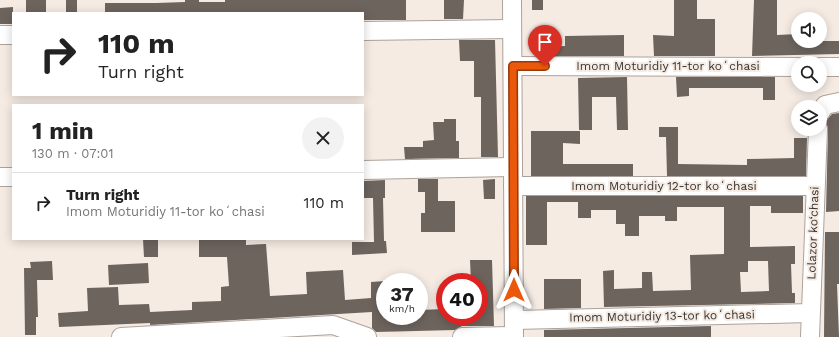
<!DOCTYPE html>
<html lang="en">
<head>
<meta charset="utf-8">
<style>
  body { margin:0; font-family:"Work Sans",sans-serif; background:#f2f2f2; color:#222; height:100vh; display:flex; flex-direction:column; font-size:15px; white-space:nowrap }
  * { box-sizing:border-box; margin:0 }
  p { font-size:13px; color:#767676 }
  .icon { flex:none; width:22px; height:22px; fill:none; stroke:currentColor; stroke-width:2; stroke-linecap:round; stroke-linejoin:round }
  .map { position:relative; flex:1; overflow:hidden }
  .drawer { position:absolute; left:12px; top:104px; width:352px; height:136px; display:flex; flex-direction:column; background:#fff; border-radius:0px; box-shadow:0 2px 10px #0003 }
  .drawer>* { flex:none }
  .guide { position:absolute; left:12px; top:12px; width:352px; height:84px; border-radius:0px; box-shadow:0 2px 10px #0003; background:#fff; color:#222; overflow:hidden }
  .fabs { position:absolute; left:791px; top:12px; display:grid; gap:8px }
  .fabs a { display:grid; place-items:center; width:36px; height:36px; border-radius:50%; background:#fff; box-shadow:0 2px 10px #0003; font-size:20px }
  .speed { position:absolute; left:376px; top:273px; display:flex; gap:8px; font-size:20px; font-weight:700; text-align:center }
  .speed>* { display:grid; place-content:center; width:52px; height:52px; border-radius:50%; background:#fff; box-shadow:0 2px 10px #0003; line-height:1 }
  .speed small { font-size:10px; font-weight:400 }
  .speed .limit { border:6px solid #d22; background:#fff; color:#111 }
  .pin { position:absolute; display:grid; place-items:center; width:34px; height:34px; color:#fff; margin:-41px -17px; border-radius:50% 50% 50% 0; rotate:-45deg; box-shadow:0 0 4px #0007 }
  .pin .icon { rotate:45deg }
  .me { position:absolute; width:44px; margin:-22px; rotate:0deg; stroke-linejoin:round; filter:drop-shadow(0 0 3px #0008) }
  .turn { display:flex; align-items:center; gap:14px; height:84px; padding:0 20px; font-size:18px }
  .turn .icon { width:52px; height:52px; stroke-width:2.5 }
  .turn b { display:block; font-size:28px; line-height:34px }
  .round { display:grid; place-items:center; flex:none; width:42px; height:42px; border-radius:21px; background:#f2f2f2 }
  .summary { display:flex; align-items:center; justify-content:space-between; height:68px; padding:0 20px }
  h1 { font-size:24px; font-weight:700; line-height:30px }
  ul { padding:0; list-style:none }
  li { display:flex; align-items:center; gap:12px; height:60px; padding:0 20px; border-top:1px solid #e0e0e0 }
  li div { flex:1 }
  li b { display:block; font-size:15px }
  li em { font-style:normal }
  .map>svg:first-child { display:block }
  .building { fill:#6d645e; fill-rule:evenodd }
  .lines { fill:none; stroke-linecap:round; stroke-linejoin:round }
  .minor-casing { stroke:#aca29b; stroke-width:20 }
  .minor { stroke:#fff; stroke-width:18 }
  .route-casing { stroke:#983908; stroke-width:10 }
  .route { stroke:#ea580c; stroke-width:7 }
  .labels { text-anchor:middle; dominant-baseline:central; stroke-width:4; stroke-linejoin:round; paint-order:stroke }
  .street-label { font-size:12px; fill:#383431; stroke:#f5ebe3 }
</style>
</head>
<body>
<div class="map">
<svg width="839" height="337" viewBox="0 0 839 337">
  <rect width="100%" height="100%" fill="#f5ebe3"/>
  <!-- building -->
  <g class="building">
    <rect x="26" y="0" width="20" height="13"/>
    <rect x="66" y="0" width="11" height="13"/>
    <path d="M 185,0 L 199,0 L 199,2 L 225,2 L 225,0 L 406,0 L 406,20 L 363,20 L 363,13 L 105,13 L 105,3 L 156,3 L 185,2 Z"/>
    <path d="M 444,0 L 464,0 L 463,19 L 444,19 Z"/>
    <rect x="532" y="0" width="11" height="10"/>
    <path d="M 674,0 L 697,0 L 697,19 L 715,19 L 715,56 L 654,56 L 653,35 L 674,36 Z"/>
    <path d="M 754,0 L 777,0 L 777,35 L 798,34 L 798,41 L 839,41 L 839,54 L 752,56 Z"/>
    <path d="M 13,7 L 13,24 L 0,24 L 0,8 Z"/>
    <path d="M 624,35 L 624,56 L 536,56 L 536,47 L 565,46 L 565,36 Z"/>
    <path d="M 459,40 L 495,40 L 498,157 L 481,157 L 481,97 L 474,97 L 474,61 L 460,61 Z"/>
    <path d="M 627,77 L 628,130 L 617,130 L 616,97 L 592,97 L 592,130 L 579,130 L 578,78 Z"/>
    <path d="M 676,77 L 775,77 L 775,100 L 763,100 L 763,88 L 689,88 L 689,96 L 677,97 Z"/>
    <path d="M 839,113 L 839,211 L 826,212 L 828,129 L 826,121 L 832,114 Z"/>
    <path d="M 444,119 L 456,119 L 456,141 L 459,141 L 459,158 L 405,159 L 404,147 L 423,147 L 423,141 L 434,140 L 433,122 L 444,122 Z"/>
    <path d="M 659,127 L 678,127 L 678,164 L 747,165 L 747,159 L 794,158 L 794,138 L 807,138 L 806,176 L 667,176 L 666,137 L 659,137 Z"/>
    <path d="M 531,131 L 580,131 L 580,144 L 563,143 L 563,164 L 633,164 L 633,176 L 531,176 Z"/>
    <path d="M 418,179 L 438,179 L 438,201 L 455,201 L 455,232 L 421,232 L 421,213 L 425,213 L 425,192 L 418,192 Z"/>
    <path d="M 495,179 L 495,199 L 484,199 L 483,180 Z"/>
    <path d="M 385,180 L 385,198 L 383,198 L 384,241 L 386,241 L 387,253 L 352,255 L 352,242 L 374,242 L 373,198 L 363,198 L 363,181 Z"/>
    <path d="M 526,196 L 803,196 L 803,213 L 771,213 L 771,206 L 750,206 L 750,247 L 795,246 L 795,264 L 791,264 L 792,293 L 795,293 L 795,303 L 604,307 L 603,271 L 614,270 L 614,289 L 642,288 L 642,272 L 652,272 L 653,291 L 691,290 L 690,255 L 724,254 L 724,207 L 677,207 L 677,221 L 665,221 L 665,216 L 639,216 L 639,236 L 625,236 L 625,224 L 616,224 L 616,210 L 591,210 L 591,218 L 578,218 L 578,202 L 547,202 L 547,245 L 526,245 ZM 748,261 L 768,261 L 769,291 L 741,292 L 740,272 L 748,272 Z"/>
    <path d="M 825,232 L 839,232 L 839,284 L 837,284 L 839,337 L 824,337 Z"/>
    <path d="M 143,239 L 158,239 L 158,257 L 144,257 Z"/>
    <path d="M 199,239 L 246,239 L 246,245 L 266,244 L 270,296 L 307,294 L 306,272 L 343,270 L 345,300 L 371,298 L 371,282 L 385,281 L 385,316 L 419,316 L 419,310 L 445,309 L 445,316 L 479,316 L 479,282 L 471,282 L 470,260 L 492,260 L 494,326 L 462,326 L 455,330 L 376,332 L 372,328 L 372,312 L 150,325 L 150,323 L 59,327 L 58,313 L 88,311 L 87,288 L 118,287 L 119,305 L 149,304 L 150,312 L 192,310 L 192,302 L 221,301 L 221,287 L 229,286 L 227,257 L 199,257 Z"/>
    <path d="M 52,261 L 53,280 L 37,280 L 38,317 L 36,317 L 36,335 L 25,335 L 24,268 L 31,268 L 30,262 Z"/>
    <path d="M 148,263 L 149,283 L 109,285 L 108,265 Z"/>
    <path d="M 544,279 L 581,279 L 581,308 L 544,309 Z"/>
    <path d="M 711,326 L 711,337 L 544,337 L 544,330 Z"/>
  </g>
  <g class="lines">
    <defs>
      <g id="minor">
        <path d="M 512,0 L 514,337"/>
        <path d="M 363,31 L 512,29"/>
        <path d="M 0,35 L 13,35"/>
        <path d="M 513,66 L 798,67"/>
        <path d="M 820,67 L 839,67"/>
        <path d="M 820,113 L 825,105 L 839,102"/>
        <path d="M 363,170 L 513,167"/>
        <path d="M 0,177 L 13,177"/>
        <path d="M 513,186 L 815,186"/>
        <path d="M 515,320 L 810,313"/>
        <path d="M 121,337 L 333,325 L 367,337"/>
        <path d="M 462,337 L 514,336"/>
        <path d="M 810,337 L 818,129"/>
      </g>
    </defs>
    <!-- minor casing -->
    <use href="#minor" class="minor-casing"/>
    <!-- minor -->
    <use href="#minor" class="minor"/>
  </g>
  <g class="lines">
    <defs>
      <path id="route" d="M 514,290 L 513,66 L 545,66"/>
    </defs>
    <!-- route casing -->
    <use href="#route" class="route-casing"/>
    <!-- route -->
    <use href="#route" class="route"/>
  </g>
  <g class="labels">
    <!-- street labels -->
    <g class="street-label">
      <text x="668" y="66">Imom Moturidiy 11-tor koʻchasi</text>
      <text x="664" y="186">Imom Moturidiy 12-tor koʻchasi</text>
      <text transform="translate(813 233) rotate(-88)">Lolazor ko‘chasi</text>
      <text transform="translate(662 316) rotate(-1)">Imom Moturidiy 13-tor koʻchasi</text>
    </g>
  </g>
</svg>
<div class="fabs">
<a><svg class="icon" aria-label="sound" viewBox="0 0 24 24"><path d="M4 9h4l5-4v14l-5-4H4zM17 9q2 3 0 6"/></svg></a>
<a><svg class="icon" aria-label="search" viewBox="0 0 24 24"><circle cx="10" cy="10" r="6"/><path d="M15 15l6 6"/></svg></a>
<a><svg class="icon" aria-label="layers" viewBox="0 0 24 24"><path d="M12 4l9 5-9 5-9-5zM3 14l9 5 9-5"/></svg></a>
</div>
<div class="speed"><div>37<small>km/h</small></div><div class="limit">40</div></div>
<div class="pin" style="left:545px;top:66px;background:#d93025"><svg class="icon" aria-label="arrive" viewBox="0 0 24 24"><path d="M6 21V4h12l-3 4 3 4H6"/></svg></div>
<svg class="me" style="left:514px;top:290px" viewBox="-20 -20 40 40"><path d="M0-17L14 15 0 8-14 15z" fill="#ea580c" stroke="#fff" stroke-width="4"/></svg>
<div class="guide">
<div class="turn"><svg class="icon" aria-label="right" viewBox="0 0 24 24"><path d="M7 20v-9h11M14 6l5 5-5 5"/></svg><div><b>110 m</b>Turn right</div></div>
</div>
<section class="drawer">
<div class="summary"><div><h1>1 min</h1><p>130 m · 07:01</p></div><a class="round"><svg class="icon" aria-label="close" viewBox="0 0 24 24"><path d="M6 6l12 12M18 6L6 18"/></svg></a></div>
<ul>
<li><svg class="icon" aria-label="right" viewBox="0 0 24 24"><path d="M7 20v-9h11M14 6l5 5-5 5"/></svg><div><b>Turn right</b><p>Imom Moturidiy 11-tor koʻchasi</p></div><em>110 m</em></li>
</ul>
</section>
</div>
</body>
</html>
